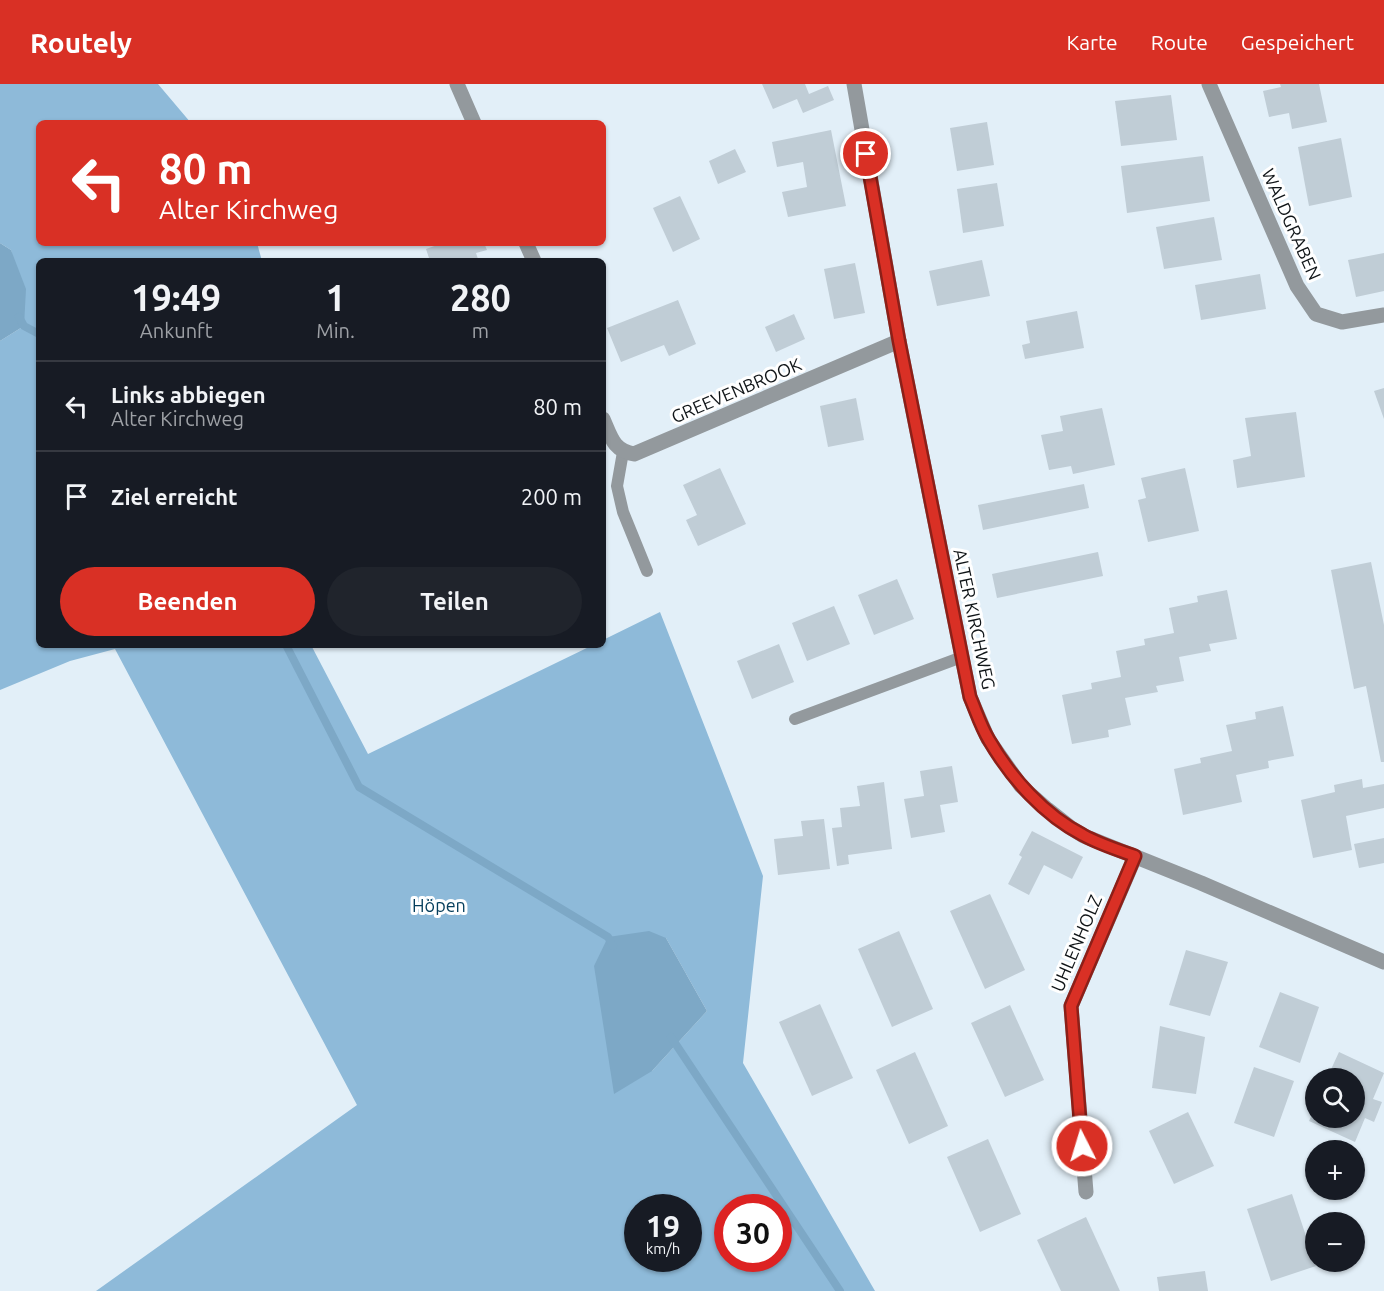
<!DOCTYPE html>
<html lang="de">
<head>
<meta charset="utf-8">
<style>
  body { margin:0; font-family:Ubuntu,sans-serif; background:#20242c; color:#f1f3f6; height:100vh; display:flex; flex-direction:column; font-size:22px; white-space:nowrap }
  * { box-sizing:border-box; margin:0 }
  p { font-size:20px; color:#9ea1a6 }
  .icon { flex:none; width:33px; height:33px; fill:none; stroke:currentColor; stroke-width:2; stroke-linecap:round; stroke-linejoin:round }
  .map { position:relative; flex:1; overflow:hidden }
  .panel { position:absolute; left:36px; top:174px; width:570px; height:390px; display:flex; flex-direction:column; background:#171b24; border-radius:9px; box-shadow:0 2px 4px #0004 }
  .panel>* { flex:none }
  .banner { position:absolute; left:36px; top:36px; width:570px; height:126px; border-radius:9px; box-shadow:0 2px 4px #0004; background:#d93025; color:#fff; overflow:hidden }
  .controls { position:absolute; left:1305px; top:984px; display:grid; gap:12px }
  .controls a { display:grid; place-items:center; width:60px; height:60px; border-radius:50%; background:#171b24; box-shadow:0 2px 4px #0004; font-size:30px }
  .speed { position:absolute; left:624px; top:1110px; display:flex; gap:12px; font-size:30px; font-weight:700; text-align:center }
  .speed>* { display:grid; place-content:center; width:78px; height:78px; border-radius:50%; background:#171b24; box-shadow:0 2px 4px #0004; line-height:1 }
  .speed small { font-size:15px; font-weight:400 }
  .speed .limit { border:9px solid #d22; background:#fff; color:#111 }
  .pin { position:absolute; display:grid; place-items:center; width:51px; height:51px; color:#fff; margin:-26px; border:3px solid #fff; border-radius:50%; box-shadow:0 2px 6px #0007 }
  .me { position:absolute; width:66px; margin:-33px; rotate:355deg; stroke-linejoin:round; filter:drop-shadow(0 0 4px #0008) }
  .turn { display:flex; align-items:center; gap:21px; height:126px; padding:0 24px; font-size:27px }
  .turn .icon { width:78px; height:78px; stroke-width:2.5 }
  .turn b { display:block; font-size:42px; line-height:51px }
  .eta { display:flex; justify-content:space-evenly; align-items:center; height:102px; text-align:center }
  .eta b { font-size:36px; font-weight:700; line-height:42px }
  .action { display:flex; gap:12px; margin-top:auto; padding:12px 24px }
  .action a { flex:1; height:69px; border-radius:36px; background:#d93025; color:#fff; font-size:24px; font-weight:700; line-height:69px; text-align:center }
  .action a+a { background:#20242c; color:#f1f3f6 }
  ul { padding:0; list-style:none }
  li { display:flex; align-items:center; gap:18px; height:90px; padding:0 24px; border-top:2px solid #363941 }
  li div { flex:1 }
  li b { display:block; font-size:22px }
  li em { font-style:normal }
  header { display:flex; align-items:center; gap:36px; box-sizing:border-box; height:84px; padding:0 30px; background:#d93025; color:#fff }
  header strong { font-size:28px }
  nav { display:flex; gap:33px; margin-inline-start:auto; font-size:21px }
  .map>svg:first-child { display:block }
  .forest { fill:#8ebad9; fill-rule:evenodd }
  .water { fill:#7da8c6 }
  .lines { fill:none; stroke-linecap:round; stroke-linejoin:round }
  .stream { stroke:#7da8c6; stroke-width:8 }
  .building { fill:#c0cdd6 }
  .service { stroke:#93999d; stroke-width:12 }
  .minor { stroke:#93999d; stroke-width:15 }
  .route-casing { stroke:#8d1f18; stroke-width:15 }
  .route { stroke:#d93025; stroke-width:10 }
  .labels { text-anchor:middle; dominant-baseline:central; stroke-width:6; stroke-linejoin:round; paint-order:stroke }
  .street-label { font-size:18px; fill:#0f1417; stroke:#fff }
  .park-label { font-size:18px; fill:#053e5c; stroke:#fff }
</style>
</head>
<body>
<header>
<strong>Routely</strong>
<nav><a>Karte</a><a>Route</a><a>Gespeichert</a></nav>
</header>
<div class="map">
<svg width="1384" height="1207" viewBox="0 0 1384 1207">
  <rect width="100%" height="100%" fill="#e2eff8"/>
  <!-- forest -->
  <path class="forest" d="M 0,0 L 158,0 L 191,39 L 39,39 L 39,159 L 257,159 L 262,177 L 39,177 L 39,561 L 311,561 L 368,670 L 593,561 L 603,561 L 603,556 L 660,528 L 763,792 L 743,979 L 875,1207 L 96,1207 L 357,1021 L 115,565 L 70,577 L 0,606 L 0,257 L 24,242 L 11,166 L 0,159 ZM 666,854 L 707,927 L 652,987 ZM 638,1124 L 688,1124 L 688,1174 L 638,1174 ZM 728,1124 L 778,1124 L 778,1174 L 728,1174 Z"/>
  <!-- water -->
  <g class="water">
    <path d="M 0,159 L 11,166 L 26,205 L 24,242 L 0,257 Z"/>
    <path d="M 649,847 L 666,854 L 707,927 L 652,987 L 614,1010 L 594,882 L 608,853 Z"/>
  </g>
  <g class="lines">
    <!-- stream -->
    <g class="stream">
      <path d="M 19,233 L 24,242 L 39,250"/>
      <path d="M 286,561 L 359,703 L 608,853 L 613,862"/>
      <path d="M 671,953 L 840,1207"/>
    </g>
  </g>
  <!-- building -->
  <g class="building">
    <path d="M 762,0 L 805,0 L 809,10 L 828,2 L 834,16 L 803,29 L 797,15 L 773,25 Z"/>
    <path d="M 1280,0 L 1319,0 L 1327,38 L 1292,45 L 1289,29 L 1269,33 L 1263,7 L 1281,3 Z"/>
    <path d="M 1171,11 L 1177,56 L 1121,62 L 1115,17 Z"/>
    <path d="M 987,38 L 994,81 L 957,87 L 950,44 Z"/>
    <path d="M 831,46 L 846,122 L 788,133 L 782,108 L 807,103 L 803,78 L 777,83 L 772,58 Z"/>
    <path d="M 1341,54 L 1352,113 L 1309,122 L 1298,63 Z"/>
    <path d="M 735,65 L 746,88 L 718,100 L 709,77 Z"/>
    <path d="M 1203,72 L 1210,117 L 1127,129 L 1121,82 Z"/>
    <path d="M 997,99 L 1004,142 L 963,149 L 957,105 Z"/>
    <path d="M 680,112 L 700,155 L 673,168 L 653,124 Z"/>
    <path d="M 1214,133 L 1222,176 L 1164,185 L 1156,143 Z"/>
    <path d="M 443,159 L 484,159 L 487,166 L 476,169 L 478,175 L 472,177 L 430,177 L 426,165 Z"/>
    <path d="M 1384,169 L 1384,207 L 1356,213 L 1348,176 Z"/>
    <path d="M 982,176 L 990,212 L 937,222 L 929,187 Z"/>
    <path d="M 855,179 L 865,229 L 834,235 L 824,185 Z"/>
    <path d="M 1260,190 L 1266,225 L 1201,236 L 1195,201 Z"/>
    <path d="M 678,216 L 696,260 L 669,272 L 664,261 L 621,278 L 607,244 Z"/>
    <path d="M 1077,227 L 1084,264 L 1025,275 L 1022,261 L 1030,259 L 1026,237 Z"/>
    <path d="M 794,230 L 805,255 L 776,268 L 765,243 Z"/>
    <path d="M 1384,304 L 1384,335 L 1374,307 Z"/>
    <path d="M 856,314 L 864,356 L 828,363 L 820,322 Z"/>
    <path d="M 1102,324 L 1115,381 L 1073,390 L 1071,382 L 1049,386 L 1041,351 L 1063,347 L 1060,332 Z"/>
    <path d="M 1296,328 L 1305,393 L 1237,404 L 1233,376 L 1251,372 L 1245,334 Z"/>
    <path d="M 720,384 L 746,440 L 698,462 L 686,436 L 697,431 L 683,401 Z"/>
    <path d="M 1185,384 L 1199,447 L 1148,458 L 1138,416 L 1146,414 L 1141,394 Z"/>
    <path d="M 1084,400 L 1089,424 L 983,446 L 978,421 Z"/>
    <path d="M 1098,468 L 1103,492 L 997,514 L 992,490 Z"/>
    <path d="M 1371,478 L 1384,541 L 1384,678 L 1381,678 L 1366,602 L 1354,605 L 1331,486 Z"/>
    <path d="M 897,495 L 914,535 L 874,551 L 858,511 Z"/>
    <path d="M 1227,506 L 1237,555 L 1209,560 L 1211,567 L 1179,573 L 1184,597 L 1156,602 L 1158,608 L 1125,614 L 1131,641 L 1108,646 L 1109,653 L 1072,660 L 1062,611 L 1092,605 L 1091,599 L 1121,593 L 1116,567 L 1145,561 L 1144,555 L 1174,549 L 1169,524 L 1198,518 L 1197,512 Z"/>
    <path d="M 834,522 L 850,560 L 807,577 L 792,539 Z"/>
    <path d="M 779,560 L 794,598 L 752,615 L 737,577 Z"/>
    <path d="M 1283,622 L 1294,672 L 1268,677 L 1269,684 L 1236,691 L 1242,718 L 1183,731 L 1174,685 L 1201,679 L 1200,674 L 1232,667 L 1226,641 L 1256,635 L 1255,628 Z"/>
    <path d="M 952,682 L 958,718 L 940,721 L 945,748 L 911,754 L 904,715 L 924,712 L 920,687 Z"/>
    <path d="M 1362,695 L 1363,704 L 1384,700 L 1384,724 L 1346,732 L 1352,766 L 1313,774 L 1301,716 L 1335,708 L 1334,701 Z"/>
    <path d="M 884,698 L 892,765 L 848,771 L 849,780 L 837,782 L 832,744 L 842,743 L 840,724 L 860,722 L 857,702 Z"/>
    <path d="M 824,735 L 830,785 L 778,791 L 774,755 L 803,752 L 801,737 Z"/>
    <path d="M 1032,747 L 1083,773 L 1072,795 L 1044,781 L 1029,811 L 1008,800 L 1022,773 L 1019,771 Z"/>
    <path d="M 1384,754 L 1384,779 L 1359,784 L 1354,760 Z"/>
    <path d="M 990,810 L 1025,886 L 985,905 L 950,827 Z"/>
    <path d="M 899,847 L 933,925 L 892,943 L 858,865 Z"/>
    <path d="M 1186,866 L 1228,878 L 1210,932 L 1169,921 Z"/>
    <path d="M 1280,908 L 1319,923 L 1300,979 L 1259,963 Z"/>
    <path d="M 820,920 L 853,994 L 812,1012 L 779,938 Z"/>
    <path d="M 1010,921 L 1044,996 L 1005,1013 L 971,939 Z"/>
    <path d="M 1160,942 L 1205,953 L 1196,1010 L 1152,1004 Z"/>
    <path d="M 915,968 L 948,1042 L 909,1060 L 876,986 Z"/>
    <path d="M 1339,968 L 1384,989 L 1373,1015 L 1382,1018 L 1374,1038 L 1365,1034 L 1355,1058 L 1309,1037 L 1316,1022 L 1316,1034 L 1354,1034 L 1354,994 L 1327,994 Z"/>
    <path d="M 1254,983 L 1294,997 L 1274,1053 L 1234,1039 Z"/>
    <path d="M 1188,1028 L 1214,1082 L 1174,1100 L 1149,1047 Z"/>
    <path d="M 988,1055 L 1021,1130 L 980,1148 L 947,1073 Z"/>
    <path d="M 1292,1110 L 1316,1182 L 1271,1197 L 1247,1125 Z"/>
    <path d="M 1086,1133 L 1120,1207 L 1061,1207 L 1037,1156 Z"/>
    <path d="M 1205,1187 L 1208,1207 L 1159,1207 L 1157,1193 Z"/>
  </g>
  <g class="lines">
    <!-- service -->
    <g class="service">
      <path d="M 623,368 L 617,402 L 623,428 L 647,487"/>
      <path d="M 795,635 L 962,573"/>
    </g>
    <!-- minor -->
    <g class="minor">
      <path d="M 457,0 L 474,39"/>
      <path d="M 854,0 L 899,257 L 962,573 L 970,613 L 988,655 L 1021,702 L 1047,725 L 1071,744 L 1084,752 L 1201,799 L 1384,878"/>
      <path d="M 1209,0 L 1297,202 L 1316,230 L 1342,238 L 1384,231"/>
      <path d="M 526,159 L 534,177"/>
      <path d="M 603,335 C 611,353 613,366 634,370 L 899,257"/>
      <path d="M 1086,1108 L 1071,922 L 1135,773"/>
    </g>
  </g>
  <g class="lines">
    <defs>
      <path id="route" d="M 866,70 L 899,257 L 970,613 C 976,627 981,643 989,656 C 1011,694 1044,731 1083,751 C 1099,760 1118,766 1135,772 L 1071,922 L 1082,1062"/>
    </defs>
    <!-- route casing -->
    <use href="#route" class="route-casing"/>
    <!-- route -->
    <use href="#route" class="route"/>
  </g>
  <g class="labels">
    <!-- street labels -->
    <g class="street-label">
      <text transform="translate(1292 140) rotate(66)">WALDGRABEN</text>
      <text transform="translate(736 306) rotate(-23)">GREEVENBROOK</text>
      <text transform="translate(975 535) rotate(78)">ALTER KIRCHWEG</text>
      <text transform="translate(1076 859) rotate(-67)">UHLENHOLZ</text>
    </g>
    <!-- park labels -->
    <g class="park-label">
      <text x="439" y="821">Höpen</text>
    </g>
  </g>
</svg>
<div class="controls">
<a><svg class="icon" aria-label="search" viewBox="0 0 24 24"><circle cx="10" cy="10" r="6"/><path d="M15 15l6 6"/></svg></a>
<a>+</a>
<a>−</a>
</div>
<div class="speed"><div>19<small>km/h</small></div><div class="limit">30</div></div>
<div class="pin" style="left:866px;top:70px;background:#d93025"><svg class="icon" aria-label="arrive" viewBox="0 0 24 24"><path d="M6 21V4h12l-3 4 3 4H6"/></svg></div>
<svg class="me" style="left:1082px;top:1062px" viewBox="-20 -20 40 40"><circle r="17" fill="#d93025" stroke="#fff" stroke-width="3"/><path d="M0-11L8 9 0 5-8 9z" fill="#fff"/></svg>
<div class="banner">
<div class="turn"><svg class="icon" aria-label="left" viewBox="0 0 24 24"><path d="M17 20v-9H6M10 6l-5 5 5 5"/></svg><div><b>80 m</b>Alter Kirchweg</div></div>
</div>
<section class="panel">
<div class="eta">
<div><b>19:49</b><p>Ankunft</p></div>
<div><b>1</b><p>Min.</p></div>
<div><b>280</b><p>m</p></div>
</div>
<ul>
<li><svg class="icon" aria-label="left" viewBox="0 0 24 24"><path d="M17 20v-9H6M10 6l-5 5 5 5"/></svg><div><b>Links abbiegen</b><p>Alter Kirchweg</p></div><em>80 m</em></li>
<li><svg class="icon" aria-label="arrive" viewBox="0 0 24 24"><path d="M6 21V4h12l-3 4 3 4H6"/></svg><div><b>Ziel erreicht</b></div><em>200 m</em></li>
</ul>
<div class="action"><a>Beenden</a><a>Teilen</a></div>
</section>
</div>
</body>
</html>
